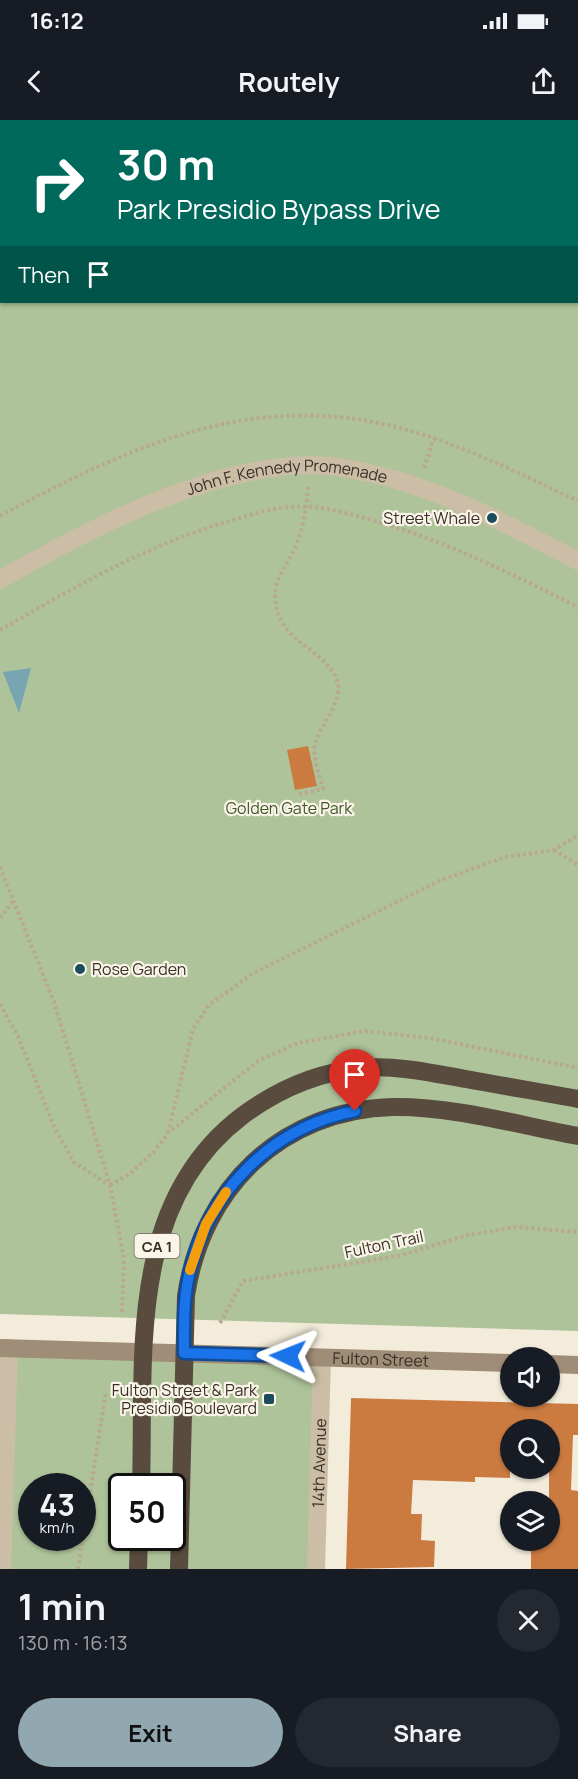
<!DOCTYPE html>
<html lang="en">
<head>
<meta charset="utf-8">
<style>
  body { margin:0; font-family:Manrope,sans-serif; background:#242831; color:#f1f3f6; height:100vh; display:flex; flex-direction:column; font-size:22px; white-space:nowrap }
  * { box-sizing:border-box; margin:0 }
  p { font-size:20px; color:#9ea1a6 }
  .icon { flex:none; width:33px; height:33px; fill:none; stroke:currentColor; stroke-width:2; stroke-linecap:round; stroke-linejoin:round }
  .map { position:relative; height:1449px; overflow:hidden }
  .drawer { display:flex; flex-direction:column; background:#171b24; flex:1 }
  .drawer>* { flex:none }
  .guide { position:absolute; left:0px; top:0px; width:579px; height:183px; box-shadow:0 2px 4px #0004; background:#00695c; color:#fff; overflow:hidden }
  .tools { position:absolute; left:500px; top:1227px; display:grid; gap:12px }
  .tools a { display:grid; place-items:center; width:60px; height:60px; border-radius:50%; background:#171b24; box-shadow:0 2px 4px #0004; font-size:30px }
  .speed { position:absolute; left:18px; top:1353px; display:flex; gap:12px; font-size:30px; font-weight:700; text-align:center }
  .speed>* { display:grid; place-content:center; width:78px; height:78px; border-radius:50%; background:#171b24; box-shadow:0 2px 4px #0004; line-height:1 }
  .speed small { font-size:15px; font-weight:400 }
  .speed .limit { border:3px solid #111; border-radius:9px; background:#fff; color:#111 }
  .pin { position:absolute; display:grid; place-items:center; width:51px; height:51px; color:#fff; margin:-62px -26px; border-radius:50% 50% 50% 0; rotate:-45deg; box-shadow:0 0 6px #0007 }
  .pin .icon { rotate:45deg }
  .me { position:absolute; width:66px; margin:-33px; rotate:272deg; stroke-linejoin:round; filter:drop-shadow(0 0 4px #0008) }
  .turn { display:flex; align-items:center; gap:21px; height:126px; padding:0 18px; font-size:27px }
  .turn .icon { width:78px; height:78px; stroke-width:2.5 }
  .turn b { display:block; font-size:42px; line-height:51px }
  .then { display:flex; align-items:center; height:57px; padding:0 18px; background:#0003; gap:12px; font-size:22px }
  .round { display:grid; place-items:center; flex:none; width:63px; height:63px; border-radius:32px; background:#242831 }
  .headline { display:flex; align-items:center; justify-content:space-between; height:102px; padding:0 18px }
  h1 { font-size:36px; font-weight:700; line-height:45px }
  .action { display:flex; gap:12px; margin-top:auto; padding:12px 18px }
  .action a { flex:1; height:69px; border-radius:36px; background:#91a8b0; color:#111; font-size:24px; font-weight:700; line-height:69px; text-align:center }
  .action a+a { background:#242831; color:#f1f3f6 }
  .status { display:flex; justify-content:space-between; align-items:center; height:42px; padding:0 30px; background:#171b24; direction:ltr }
  .status svg { height:16px; fill:currentColor }
  header { display:flex; justify-content:space-between; align-items:center; height:78px; padding:0 18px; background:#171b24; font-size:27px; font-weight:700 }
  .map>svg:first-child { display:block }
  .green { fill:#aec39a; fill-rule:evenodd }
  .water { fill:#78a5b2 }
  .building { fill:#cc7b40 }
  .lines { fill:none; stroke-linecap:round; stroke-linejoin:round }
  .path { stroke:#b8a890; stroke-width:4; stroke-dasharray:3 3; stroke-linecap:butt }
  .lane { stroke:#ccbea6; stroke-width:10 }
  .street { stroke:#ccbea6; stroke-width:18 }
  .secondary { stroke:#a08d77; stroke-width:18 }
  .highway { stroke:#594b3e; stroke-width:18 }
  .route-casing { stroke:#114b97; stroke-width:15 }
  .route { stroke:#1a73e8; stroke-width:10 }
  .slow { stroke:#f59e0b; stroke-width:10 }
  .poi-dot { fill:#1b4c5b; stroke:#faf5e8; stroke-width:2 }
  .labels { text-anchor:middle; dominant-baseline:central; stroke-width:4.5; stroke-linejoin:round; paint-order:stroke }
  .shield { fill:#faf5e8; stroke:#726a61; stroke-width:1.5 }
  .shield-label { font-size:15px; font-weight:bold; fill:#382f27 }
  .street-label { font-size:16px; fill:#382f27; stroke:#faf5e8 }
  .poi-label { font-size:16px; fill:#382f27; stroke:#faf5e8; text-anchor:end }
  .park-label { font-size:16px; fill:#3f572a; stroke:#faf5e8 }
</style>
</head>
<body>
<div class="status"><b>16:12</b><svg viewBox="0 0 49 12"><path d="M0 12V9h3v3zM5 12V6h3v6zM10 12V3h3v9zM15 12V0h3v12zM26 1h20v11H26zM47 4h2v5h-2z"/></svg></div>
<header><svg class="icon" aria-label="back" viewBox="0 0 24 24"><path d="M15 5l-7 7 7 7"/></svg>Routely<svg class="icon" aria-label="share" viewBox="0 0 24 24"><path d="M12 15V3M7 8l5-5 5 5M5 13v7h14v-7"/></svg></header>
<div class="map">
<svg width="578" height="1449" viewBox="0 0 578 1449">
  <rect width="100%" height="100%" fill="#f3ecdb"/>
  <!-- green -->
  <g class="green">
    <path d="M 0,0 L 578,0 L 578,1211 L 0,1194 ZM 2,2 L 578,2 L 578,182 L 2,182 Z"/>
    <path d="M 9,1228 L 322,1238 L 316,1449 L 3,1449 ZM 32,1366 L 82,1366 L 82,1418 L 32,1418 ZM 122,1366 L 172,1366 L 172,1418 L 122,1418 Z"/>
  </g>
  <!-- water -->
  <path class="water" d="M 31,548 L 19,593 L 3,552 Z"/>
  <!-- building -->
  <g class="building">
    <path d="M 308,626 L 317,666 L 295,670 L 287,630 Z"/>
    <path d="M 351,1278 L 578,1284 L 578,1315 L 573,1315 L 571,1370 L 578,1371 L 578,1449 L 531,1449 L 531,1420 L 549,1420 L 549,1310 L 510,1310 L 510,1358 L 475,1357 L 475,1362 L 413,1360 L 411,1394 L 422,1394 L 421,1420 L 435,1421 L 434,1447 L 346,1449 Z"/>
  </g>
  <g class="lines">
    <!-- path -->
    <g class="path">
      <path d="M 231,0 L 255,0"/>
      <path d="M 0,70 L 2,73"/>
      <path d="M 0,174 L 2,170"/>
      <path d="M 424,348 L 434,318"/>
      <path d="M 0,396 C 143,319 273,261 436,319 C 485,336 531,359 578,381"/>
      <path d="M 0,510 C 73,468 145,426 226,402 C 247,396 270,388 292,387 C 319,385 343,392 368,399 C 442,419 509,453 578,487"/>
      <path d="M 299,674 L 323,669 C 320,657 312,637 315,624 C 320,604 344,583 337,561 C 327,528 275,524 275,474 C 276,456 288,444 295,428 C 303,409 307,387 308,366"/>
      <path d="M 554,730 L 578,745"/>
      <path d="M 0,747 L 54,882 L 110,1065 L 124,1139 L 122,1192"/>
      <path d="M 0,798 L 14,780"/>
      <path d="M 0,884 L 18,916 L 55,1009 L 74,1042 L 109,1065"/>
      <path d="M 168,1013 L 193,909 L 209,885 L 252,854 L 439,761 L 505,737 L 554,730 L 578,715"/>
      <path d="M 110,1065 L 128,1055 L 154,1032 L 168,1013 L 258,941 L 298,923 L 364,911 L 430,918 L 578,948"/>
      <path d="M 220,1203 L 243,1161 L 398,1136 L 468,1115 L 516,1107 L 578,1112"/>
      <path d="M 117,1417 L 118,1397"/>
      <path d="M 78,1449 L 106,1271"/>
    </g>
    <!-- lane -->
    <g class="lane">
      <path d="M 181,0 L 182,2"/>
      <path d="M 393,2 L 407,0"/>
    </g>
    <!-- street -->
    <g class="street">
      <path id="s1" d="M 0,460 C 89,408 232,333 337,347 C 423,359 502,401 578,441"/>
      <path d="M 2,1449 L 9,1228"/>
      <path id="s2" d="M 316,1449 L 322,1238"/>
    </g>
    <!-- secondary -->
    <g class="secondary">
      <path id="s3" d="M 0,1228 L 510,1243"/>
      <path d="M 549,1244 L 578,1245"/>
    </g>
    <!-- highway -->
    <g class="highway">
      <path d="M 141,1366 C 145,1238 126,1084 242,996 C 277,970 318,952 362,948 C 397,945 432,953 466,959 C 503,966 541,972 578,979"/>
      <path d="M 138,1449 L 139,1418"/>
      <path d="M 179,1449 L 186,1176 C 202,1068 281,990 393,987 C 452,986 519,1005 578,1016"/>
    </g>
  </g>
  <g class="lines">
    <defs>
      <path id="route" d="M 288,1236 L 184,1233 C 184,1206 183,1178 190,1151 C 209,1070 273,1007 355,991"/>
    </defs>
    <!-- route casing -->
    <use href="#route" class="route-casing"/>
    <!-- route -->
    <use href="#route" class="route"/>
    <!-- slow -->
    <path class="slow" d="M 190,1150 L 206,1104 L 226,1072"/>
  </g>
  <!-- markers -->
  <g class="poi-dot">
    <circle cx="492" cy="398" r="6"/>
    <circle cx="80" cy="849" r="6"/>
    <rect x="263" y="1273" width="12" height="12" rx="3"/>
  </g>
  <g class="labels">
    <!-- shield labels -->
    <rect class="shield" x="134.5" y="1114" width="45" height="24" rx="4.5"/>
    <g class="shield-label">
      <text x="157" y="1126">CA 1</text>
    </g>
    <!-- street labels -->
    <g class="street-label">
      <text stroke="none"><textPath href="#s1" startOffset="310">John F. Kennedy Promenade</textPath></text>
      <text transform="translate(384 1124) rotate(-12)">Fulton Trail</text>
      <text stroke="none"><textPath href="#s3" startOffset="381">Fulton Street</textPath></text>
      <text stroke="none"><textPath href="#s2" startOffset="106">14th Avenue</textPath></text>
    </g>
    <!-- poi labels -->
    <g class="poi-label">
      <text x="480" y="398">Street Whale</text>
      <text x="92" y="849" text-anchor="start">Rose Garden</text>
      <text x="257" y="1270">Fulton Street &amp; Park<tspan x="257" dy="18">Presidio Boulevard</tspan></text>
    </g>
    <!-- park labels -->
    <g class="park-label">
      <text x="289" y="688">Golden Gate Park</text>
    </g>
  </g>
</svg>
<div class="tools">
<a><svg class="icon" aria-label="sound" viewBox="0 0 24 24"><path d="M4 9h4l5-4v14l-5-4H4zM17 9q2 3 0 6"/></svg></a>
<a><svg class="icon" aria-label="search" viewBox="0 0 24 24"><circle cx="10" cy="10" r="6"/><path d="M15 15l6 6"/></svg></a>
<a><svg class="icon" aria-label="layers" viewBox="0 0 24 24"><path d="M12 4l9 5-9 5-9-5zM3 14l9 5 9-5"/></svg></a>
</div>
<div class="speed"><div>43<small>km/h</small></div><div class="limit">50</div></div>
<div class="pin" style="left:355px;top:991px;background:#d93025"><svg class="icon" aria-label="arrive" viewBox="0 0 24 24"><path d="M6 21V4h12l-3 4 3 4H6"/></svg></div>
<svg class="me" style="left:288px;top:1236px" viewBox="-20 -20 40 40"><path d="M0-17L14 15 0 8-14 15z" fill="#1a73e8" stroke="#fff" stroke-width="4"/></svg>
<div class="guide">
<div class="turn"><svg class="icon" aria-label="right" viewBox="0 0 24 24"><path d="M7 20v-9h11M14 6l5 5-5 5"/></svg><div><b>30 m</b>Park Presidio Bypass Drive</div></div>
<div class="then">Then<svg class="icon" aria-label="arrive" viewBox="0 0 24 24"><path d="M6 21V4h12l-3 4 3 4H6"/></svg></div>
</div>
</div>
<section class="drawer">
<div class="headline"><div><h1>1 min</h1><p>130 m · 16:13</p></div><a class="round"><svg class="icon" aria-label="close" viewBox="0 0 24 24"><path d="M6 6l12 12M18 6L6 18"/></svg></a></div>
<div class="action"><a>Exit</a><a>Share</a></div>
</section>
</body>
</html>
